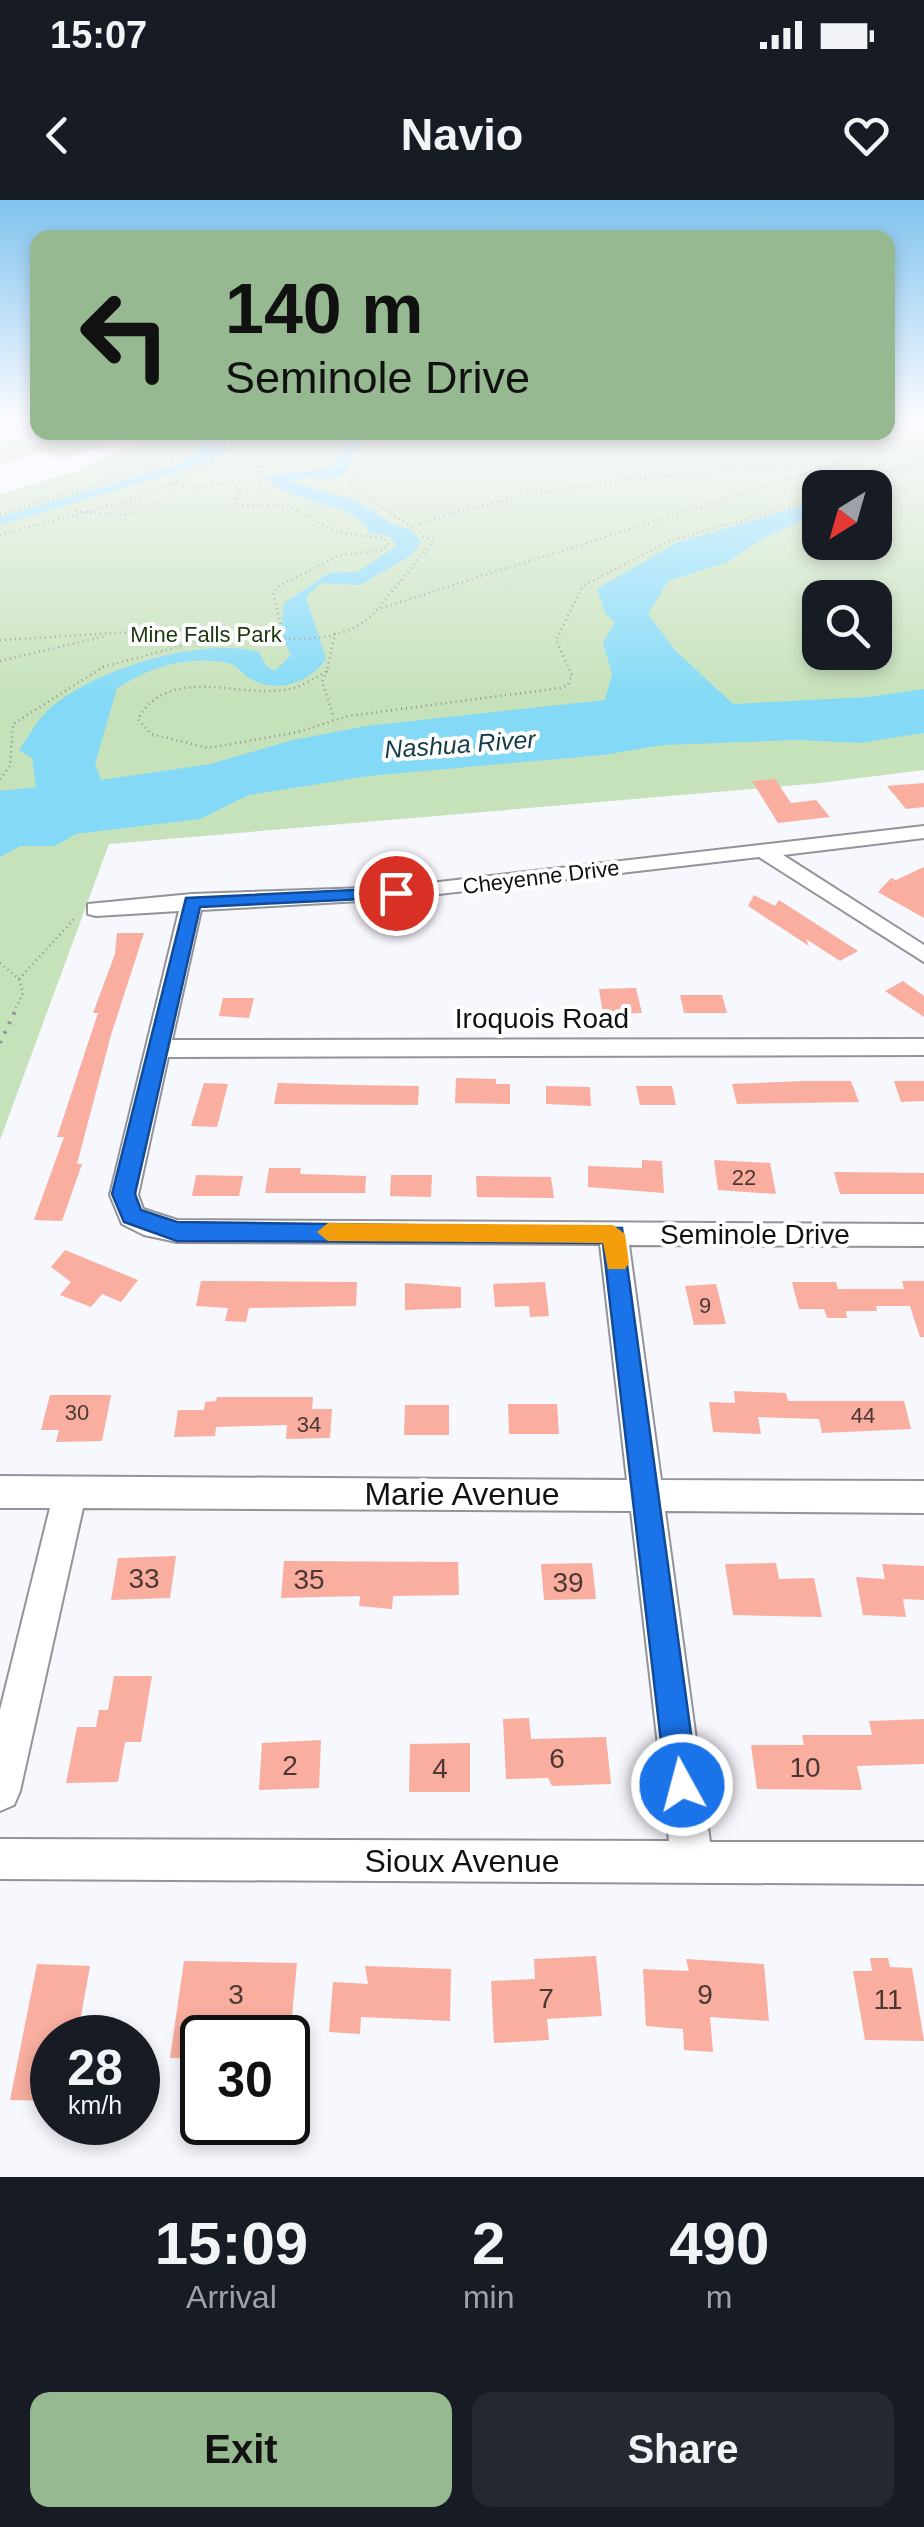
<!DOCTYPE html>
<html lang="en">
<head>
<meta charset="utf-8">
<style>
  body { margin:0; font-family:Arial,sans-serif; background:#242831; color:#f1f3f6; height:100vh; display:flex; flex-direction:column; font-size:38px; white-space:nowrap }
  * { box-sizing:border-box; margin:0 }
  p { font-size:32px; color:#9ea1a6 }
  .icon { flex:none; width:55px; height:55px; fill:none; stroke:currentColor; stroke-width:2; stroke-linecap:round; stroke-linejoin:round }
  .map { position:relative; height:1977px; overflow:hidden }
  .panel { display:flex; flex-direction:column; background:#171b24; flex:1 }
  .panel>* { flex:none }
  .banner { position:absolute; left:30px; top:30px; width:865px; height:210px; border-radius:20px; box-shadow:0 5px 15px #0003; background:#97b991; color:#111; overflow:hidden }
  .needle { width:65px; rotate:217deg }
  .controls { position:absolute; left:802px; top:270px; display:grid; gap:20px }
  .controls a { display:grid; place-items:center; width:90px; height:90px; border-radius:20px; background:#171b24; box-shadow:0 5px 15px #0003; font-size:50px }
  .speed { position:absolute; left:30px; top:1815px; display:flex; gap:20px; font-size:50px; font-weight:700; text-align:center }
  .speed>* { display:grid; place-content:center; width:130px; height:130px; border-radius:50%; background:#171b24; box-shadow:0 5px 15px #0003; line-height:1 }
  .speed small { font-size:25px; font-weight:400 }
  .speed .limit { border:5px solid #111; border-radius:15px; background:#fff; color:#111 }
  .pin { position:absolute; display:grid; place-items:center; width:85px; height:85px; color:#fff; margin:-42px; border:5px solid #fff; border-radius:50%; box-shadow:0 2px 10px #0007 }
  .me { position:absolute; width:110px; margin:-55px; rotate:353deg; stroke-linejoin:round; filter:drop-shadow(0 0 8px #0008) }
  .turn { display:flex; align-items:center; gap:35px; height:210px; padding:0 30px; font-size:45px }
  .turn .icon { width:130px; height:130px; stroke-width:2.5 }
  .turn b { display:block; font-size:70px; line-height:85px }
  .eta { display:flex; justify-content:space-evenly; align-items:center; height:170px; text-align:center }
  .eta b { font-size:60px; font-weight:600; line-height:70px }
  .primary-button { display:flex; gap:20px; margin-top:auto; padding:20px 30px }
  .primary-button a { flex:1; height:115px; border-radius:20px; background:#97b991; color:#111; font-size:40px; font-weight:600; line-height:115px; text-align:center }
  .primary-button a+a { background:#242831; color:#f1f3f6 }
  .status { display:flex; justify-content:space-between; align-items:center; height:70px; padding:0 50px; background:#171b24; direction:ltr }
  .status svg { height:28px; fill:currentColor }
  header { display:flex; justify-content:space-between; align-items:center; height:130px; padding:0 30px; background:#171b24; font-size:45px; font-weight:600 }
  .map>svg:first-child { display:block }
  .green { fill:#c6e2ba; fill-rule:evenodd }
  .water { fill:#84daf6 }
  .building { fill:#f9ae9f }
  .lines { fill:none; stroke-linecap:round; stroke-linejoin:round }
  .minor-casing { stroke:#939399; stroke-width:4 }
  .path-far1 { stroke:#919195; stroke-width:2.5; stroke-dasharray:1 4; stroke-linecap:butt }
  .path { stroke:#919195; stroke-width:4; stroke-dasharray:2.5 8; stroke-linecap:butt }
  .minor { fill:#fff; fill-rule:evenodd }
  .route { fill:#1a73e8; stroke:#114b97; stroke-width:2.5 }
  .slow { fill:#f59e0b }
  .labels { text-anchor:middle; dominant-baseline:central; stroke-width:8; stroke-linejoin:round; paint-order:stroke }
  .far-park-label { font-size:22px; fill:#1d370f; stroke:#fff }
  .far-street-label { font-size:22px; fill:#111113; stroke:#fff }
  .number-label { font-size:22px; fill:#4b3836 }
  .far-water-label { font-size:25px; font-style:italic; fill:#153d49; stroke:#fff }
  .street-label { font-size:28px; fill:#111113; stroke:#fff }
  .near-number-label { font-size:28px; fill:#4b3836 }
  .near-street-label { font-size:32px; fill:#111113; stroke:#fff }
</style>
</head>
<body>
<div class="status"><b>15:07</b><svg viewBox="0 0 49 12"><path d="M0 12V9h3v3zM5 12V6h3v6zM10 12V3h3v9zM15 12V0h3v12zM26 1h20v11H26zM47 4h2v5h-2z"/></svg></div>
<header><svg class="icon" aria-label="back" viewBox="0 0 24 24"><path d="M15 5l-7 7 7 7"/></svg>Navio<svg class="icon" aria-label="heart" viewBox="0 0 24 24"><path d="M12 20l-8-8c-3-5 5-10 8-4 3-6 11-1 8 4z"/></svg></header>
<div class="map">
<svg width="924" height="1977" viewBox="0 0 924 1977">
  <rect width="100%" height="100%" fill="#f7f7fe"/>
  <!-- green -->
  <g class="green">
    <path d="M 888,221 L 924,221 L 924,570 L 821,583 L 109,644 L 0,940 L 0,294 L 77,271 L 157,233 L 888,232 ZM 820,288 L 875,288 L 875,342 L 820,342 ZM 820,398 L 875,398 L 875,452 L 820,452 Z"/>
    <path d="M 83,232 L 110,244 L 60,259 L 44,252 L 0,265 L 0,244 L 16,239 L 31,245 Z"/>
  </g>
  <!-- water -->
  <g class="water">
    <path d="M 207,233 L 230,233 L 222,253 L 210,262 L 0,325 L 0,317 L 182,263 L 199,249 Z"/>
    <path d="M 351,233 L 362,233 C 338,302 342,268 289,281 L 357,301 L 392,324 L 411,329 L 421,342 L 412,355 L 360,385 L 321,383 L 306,397 L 326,459 C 311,482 275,495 249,478 C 239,471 237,463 223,462 C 184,456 149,468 117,488 L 95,564 L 101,580 L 210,564 L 293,540 L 366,526 L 605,500 L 612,474 L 603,443 L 615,422 L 606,414 L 597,389 L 676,343 L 820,300 L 820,312 L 762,339 L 727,362 L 668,381 L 648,414 L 675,450 L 733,504 L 868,497 L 924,489 L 924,533 L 860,543 L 798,540 L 664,545 L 603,555 L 369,576 L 249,595 L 200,619 L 76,634 L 55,646 L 21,646 L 0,657 L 0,591 L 36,587 L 32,558 L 19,550 C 28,538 36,522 46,512 C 90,470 201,436 259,452 L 266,466 L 275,471 L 291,455 L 281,433 L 284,403 L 329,373 L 357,372 L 397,346 L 389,336 L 369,333 C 358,301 288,305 266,278 C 301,261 337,289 351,233 Z"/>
  </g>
  <!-- building -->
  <g class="building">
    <path d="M 775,579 L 791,603 L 816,600 L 830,617 L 778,623 L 752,581 Z"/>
    <path d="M 924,583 L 924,607 L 906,609 L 887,586 Z"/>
    <path d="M 924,667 L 924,718 L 878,692 L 891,678 L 896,680 Z"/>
    <path d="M 754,695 L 775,706 L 779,700 L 858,751 L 840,761 L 806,739 L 809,746 L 748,706 Z"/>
    <path d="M 117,733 L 144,733 L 111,835 L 77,964 L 82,964 L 62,1021 L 34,1020 L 64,937 L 57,937 L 98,813 L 93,813 L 115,754 Z"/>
    <path d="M 903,781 L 924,796 L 924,817 L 885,791 Z"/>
    <path d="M 636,788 L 642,813 L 603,814 L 599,789 Z"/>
    <path d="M 680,795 L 722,795 L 727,813 L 684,813 Z"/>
    <path d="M 223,798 L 254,798 L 249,818 L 219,816 Z"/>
    <path d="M 456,878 L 496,879 L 496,884 L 510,884 L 510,904 L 455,903 Z"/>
    <path d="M 804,881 L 851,881 L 859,902 L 737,904 L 732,884 Z"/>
    <path d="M 894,881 L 924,881 L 924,901 L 901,902 Z"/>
    <path d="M 204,883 L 228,884 L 217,927 L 191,926 Z"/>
    <path d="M 278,883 L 353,885 L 419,886 L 418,905 L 274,904 Z"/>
    <path d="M 546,886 L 590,887 L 591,906 L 546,904 Z"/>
    <path d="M 636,886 L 672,886 L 676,905 L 640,905 Z"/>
    <path d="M 642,960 L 662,961 L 664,993 L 588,987 L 588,966 L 642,968 Z"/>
    <path d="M 714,960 L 770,963 L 776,994 L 718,990 Z"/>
    <path d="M 269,968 L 301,968 L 300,974 L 366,976 L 365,993 L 265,993 Z"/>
    <path d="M 834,972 L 924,973 L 924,994 L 840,994 Z"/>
    <path d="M 196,975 L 243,976 L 239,996 L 192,996 Z"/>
    <path d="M 391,975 L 432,975 L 431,997 L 390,996 Z"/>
    <path d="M 476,976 L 551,977 L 554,998 L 477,997 Z"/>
    <path d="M 65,1050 L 138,1080 L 121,1102 L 102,1094 L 91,1107 L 60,1095 L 71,1082 L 51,1067 Z"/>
    <path d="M 201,1081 L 357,1082 L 356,1106 L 249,1108 L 246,1122 L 225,1121 L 228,1108 L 196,1106 Z"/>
    <path d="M 902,1081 L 924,1081 L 924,1137 L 920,1137 L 910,1106 L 876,1106 L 877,1111 L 846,1111 L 847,1118 L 827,1118 L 824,1109 L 799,1109 L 792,1082 L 836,1082 L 838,1089 L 904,1089 Z"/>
    <path d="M 545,1082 L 549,1116 L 530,1117 L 529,1106 L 495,1107 L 493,1084 Z"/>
    <path d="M 405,1083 L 461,1087 L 461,1108 L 405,1110 Z"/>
    <path d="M 716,1084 L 726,1124 L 694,1125 L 685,1086 Z"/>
    <path d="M 734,1191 L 786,1193 L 788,1201 L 904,1201 L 911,1229 L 822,1233 L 819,1219 L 758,1217 L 761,1234 L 713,1232 L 709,1202 L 735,1203 Z"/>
    <path d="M 50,1195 L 111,1195 L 102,1241 L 56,1242 L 59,1230 L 41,1230 Z"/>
    <path d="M 217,1197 L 313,1197 L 312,1209 L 332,1209 L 330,1238 L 286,1239 L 287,1225 L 216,1227 L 215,1236 L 174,1237 L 178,1210 L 204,1210 L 205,1202 L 216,1201 Z"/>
    <path d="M 508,1204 L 557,1204 L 559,1234 L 509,1234 Z"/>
    <path d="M 405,1205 L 449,1205 L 449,1235 L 404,1235 Z"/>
    <path d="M 176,1356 L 170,1398 L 111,1400 L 118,1358 Z"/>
    <path d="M 284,1361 L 458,1362 L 459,1395 L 393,1396 L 392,1409 L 359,1406 L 360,1396 L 281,1398 Z"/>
    <path d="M 592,1363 L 596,1399 L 544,1400 L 541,1364 Z"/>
    <path d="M 776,1363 L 779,1379 L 814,1378 L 822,1417 L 733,1415 L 725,1364 Z"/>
    <path d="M 882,1364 L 924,1366 L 924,1400 L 903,1399 L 906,1417 L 863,1415 L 856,1377 L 885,1379 Z"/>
    <path d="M 114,1476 L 152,1476 L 141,1542 L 125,1542 L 118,1582 L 66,1583 L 77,1527 L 96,1527 L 99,1510 L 108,1510 Z"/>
    <path d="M 529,1518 L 531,1539 L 606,1537 L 611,1584 L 552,1586 L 548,1578 L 506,1579 L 503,1519 Z"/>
    <path d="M 924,1519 L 924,1564 L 857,1566 L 862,1590 L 757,1589 L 751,1545 L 804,1545 L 802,1535 L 872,1535 L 869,1521 Z"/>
    <path d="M 321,1540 L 319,1588 L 259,1590 L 262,1543 Z"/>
    <path d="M 470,1543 L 470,1592 L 409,1592 L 410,1544 Z"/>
    <path d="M 596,1756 L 602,1816 L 547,1819 L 549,1840 L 494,1843 L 491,1781 L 535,1779 L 534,1759 Z"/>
    <path d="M 870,1758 L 888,1758 L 890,1767 L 912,1768 L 924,1841 L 865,1840 L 853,1771 L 872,1771 Z"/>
    <path d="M 686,1759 L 764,1764 L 769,1821 L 710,1817 L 713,1852 L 684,1850 L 683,1829 L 646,1826 L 643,1769 L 689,1771 Z"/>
    <path d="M 184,1761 L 297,1763 L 291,1827 L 214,1826 L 212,1838 L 202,1838 L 202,1859 L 170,1858 Z"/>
    <path d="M 37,1764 L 90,1766 L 77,1838 L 52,1838 L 52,1901 L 10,1900 Z"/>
    <path d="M 365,1766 L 451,1769 L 450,1821 L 361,1817 L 360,1834 L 329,1832 L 333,1782 L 368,1784 Z"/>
  </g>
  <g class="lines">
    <defs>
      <path id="minor" d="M 924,626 L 924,638 L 783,655 L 924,745 L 924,762 L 759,657 L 396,699 L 201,710 L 172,840 L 924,839 L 924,855 L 168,857 L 138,995 L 143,1009 L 177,1020 L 924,1024 L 924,1046 L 629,1045 L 661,1280 L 924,1281 L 924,1313 L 665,1311 L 710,1642 L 924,1642 L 924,1684 L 0,1679 L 0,1639 L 669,1641 L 631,1311 L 83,1308 L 20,1591 L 14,1605 L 0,1611 L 0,1510 L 50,1308 L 0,1308 L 0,1276 L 627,1280 L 600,1044 L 177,1042 L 144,1035 L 122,1024 L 110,995 L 179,711 L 96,716 L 88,714 L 88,704 L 192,694 L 396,687 Z"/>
    </defs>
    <!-- minor casing -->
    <use href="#minor" class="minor-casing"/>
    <!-- path-far1 -->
    <g class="path-far1">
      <path d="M 0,240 L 53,232"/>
      <path d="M 880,248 L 924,257"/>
      <path d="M 851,288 L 876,273 L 924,263"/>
      <path d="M 267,300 L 259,285 L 259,266 L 301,232"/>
      <path d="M 75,311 L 127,315 L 175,295 L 170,283 L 198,288 L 232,282 L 240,289 L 235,305 L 288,306 L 339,333 L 384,338 L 388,345 L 380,351 L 340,355 L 279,386 L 273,393 L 285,441"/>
      <path d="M 0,314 L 156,267 L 184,252 L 195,232"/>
      <path d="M 420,324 C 547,280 686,274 819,263"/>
      <path d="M 0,335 C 72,313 197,295 243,232"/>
      <path d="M 379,407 L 433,342 L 349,285 L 382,232"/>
      <path d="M 335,433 L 327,471 C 314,479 300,488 284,490 C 236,497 168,465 138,519 L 151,534 L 209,548 L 298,532 L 348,516 L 560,488 L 568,485 L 572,475 L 556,440 L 583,386 L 667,342 L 820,297"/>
      <path d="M 0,440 C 59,437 119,432 178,430 C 239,428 331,462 378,409 L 924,236"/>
      <path d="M 0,461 L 106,436"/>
      <path d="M 327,471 L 322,482 L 334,518"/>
      <path d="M 0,579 L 10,566 L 13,524 L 103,467 L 219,436"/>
      <path d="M 0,763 L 19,779 L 23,793 L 14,812"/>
      <path d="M 19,779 L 76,717"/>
    </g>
    <!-- path -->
    <path class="path" d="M 0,843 L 16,809"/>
    <!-- minor -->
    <use href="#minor" class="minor"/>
  </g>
  <!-- sky -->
  <linearGradient id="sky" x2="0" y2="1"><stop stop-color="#80c3ee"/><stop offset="0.44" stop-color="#fbfbff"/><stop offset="1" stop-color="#fbfbff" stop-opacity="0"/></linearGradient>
  <rect width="924" height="498" fill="url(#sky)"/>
  <!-- route -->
  <path class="route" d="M 396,688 L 403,689 L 403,697 L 200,707 L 135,994 L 141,1010 L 177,1022 L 622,1028 L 698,1585 L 694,1597 L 682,1601 L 670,1597 L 666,1585 L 603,1043 L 177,1041 L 124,1022 L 112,994 L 186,698 Z"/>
  <!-- slow -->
  <path class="slow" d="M 328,1023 L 613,1025 L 625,1034 L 629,1063 L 625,1069 L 608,1069 L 603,1043 L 328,1041 L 317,1032 Z"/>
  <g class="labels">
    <!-- far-park labels -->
    <g class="far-park-label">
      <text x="206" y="434">Mine Falls Park</text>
    </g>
    <!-- far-street labels -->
    <g class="far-street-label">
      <text transform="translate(541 677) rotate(-7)">Cheyenne Drive</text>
    </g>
    <!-- number labels -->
    <g class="number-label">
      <text x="744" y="977">22</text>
      <text x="705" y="1105">9</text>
      <text x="77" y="1212">30</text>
      <text x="863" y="1215">44</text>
      <text x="309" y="1224">34</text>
    </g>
    <!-- far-water labels -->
    <g class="far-water-label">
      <text transform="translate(460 544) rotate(-4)">Nashua River</text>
    </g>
    <!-- street labels -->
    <g class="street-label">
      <text x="542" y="818">Iroquois Road</text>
      <text x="755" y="1034">Seminole Drive</text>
    </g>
    <!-- near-number labels -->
    <g class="near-number-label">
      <text x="144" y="1378">33</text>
      <text x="309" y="1379">35</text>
      <text x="568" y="1382">39</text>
      <text x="557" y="1558">6</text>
      <text x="290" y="1565">2</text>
      <text x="805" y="1567">10</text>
      <text x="440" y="1568">4</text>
      <text x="236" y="1794">3</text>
      <text x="705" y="1794">9</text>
      <text x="546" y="1798">7</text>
      <text x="888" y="1799">11</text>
    </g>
    <!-- near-street labels -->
    <g class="near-street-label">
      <text x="462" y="1294">Marie Avenue</text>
      <text x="462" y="1661">Sioux Avenue</text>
    </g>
  </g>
</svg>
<div class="controls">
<a><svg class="needle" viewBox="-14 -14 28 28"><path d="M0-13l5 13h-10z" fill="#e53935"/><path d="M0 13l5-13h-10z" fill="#9ea1a6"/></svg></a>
<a><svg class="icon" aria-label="search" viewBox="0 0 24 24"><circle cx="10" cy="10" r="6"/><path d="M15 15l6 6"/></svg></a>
</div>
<div class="speed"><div>28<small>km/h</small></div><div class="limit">30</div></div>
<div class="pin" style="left:396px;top:693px;background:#d93025"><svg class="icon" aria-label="arrive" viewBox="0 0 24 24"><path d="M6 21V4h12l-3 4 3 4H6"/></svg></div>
<svg class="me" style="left:682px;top:1585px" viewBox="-20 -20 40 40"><circle r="17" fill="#1a73e8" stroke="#fff" stroke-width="3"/><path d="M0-11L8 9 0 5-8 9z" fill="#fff"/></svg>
<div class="banner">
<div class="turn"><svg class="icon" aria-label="left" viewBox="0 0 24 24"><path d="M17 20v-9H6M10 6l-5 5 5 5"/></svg><div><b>140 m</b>Seminole Drive</div></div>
</div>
</div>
<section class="panel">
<div class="eta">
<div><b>15:09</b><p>Arrival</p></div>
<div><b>2</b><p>min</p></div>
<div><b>490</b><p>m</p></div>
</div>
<div class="primary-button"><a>Exit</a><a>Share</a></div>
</section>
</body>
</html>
